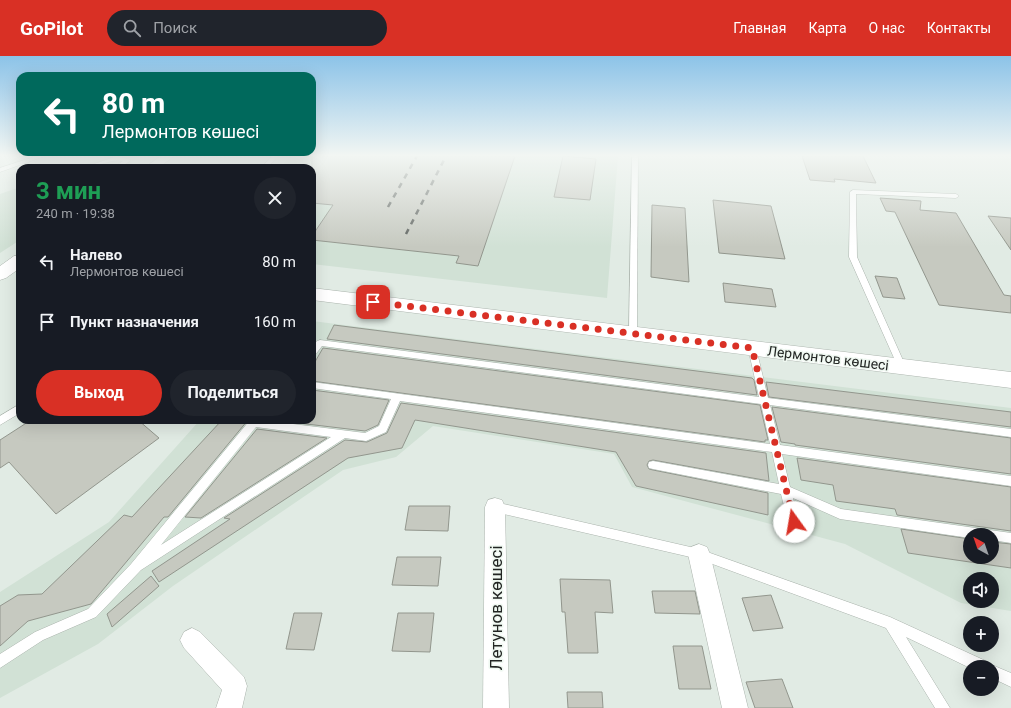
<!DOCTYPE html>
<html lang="ru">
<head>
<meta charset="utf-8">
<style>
  body { margin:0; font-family:Roboto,sans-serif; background:#20242c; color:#f1f3f6; height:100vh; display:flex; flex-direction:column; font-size:15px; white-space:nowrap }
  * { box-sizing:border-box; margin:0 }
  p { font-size:13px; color:#9ea1a6 }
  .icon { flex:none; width:22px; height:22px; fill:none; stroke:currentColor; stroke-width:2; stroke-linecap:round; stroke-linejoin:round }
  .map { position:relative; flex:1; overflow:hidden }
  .details { position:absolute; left:16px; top:108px; width:300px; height:260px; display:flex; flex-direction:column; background:#171b24; border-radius:12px; box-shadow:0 4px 16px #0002 }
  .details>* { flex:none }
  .banner { position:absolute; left:16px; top:16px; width:300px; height:84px; border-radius:12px; box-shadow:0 4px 16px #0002; background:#00695c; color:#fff; overflow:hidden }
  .needle { width:26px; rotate:320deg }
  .fabs { position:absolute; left:963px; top:472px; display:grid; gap:8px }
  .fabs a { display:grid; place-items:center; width:36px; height:36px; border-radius:50%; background:#171b24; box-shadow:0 4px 16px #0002; font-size:20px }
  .pin { position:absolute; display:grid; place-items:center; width:34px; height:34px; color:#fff; margin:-17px; border-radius:8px; box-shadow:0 2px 6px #0006 }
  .me { position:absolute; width:44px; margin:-22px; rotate:347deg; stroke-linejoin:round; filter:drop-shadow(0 0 3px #0008) }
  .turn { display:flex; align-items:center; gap:14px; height:84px; padding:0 20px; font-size:18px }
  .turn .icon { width:52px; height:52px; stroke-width:2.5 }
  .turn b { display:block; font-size:28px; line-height:34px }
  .round { display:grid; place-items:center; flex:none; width:42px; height:42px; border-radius:21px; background:#20242c }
  .headline { display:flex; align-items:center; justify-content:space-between; height:68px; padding:0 20px }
  h1 { font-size:24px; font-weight:700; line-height:30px; color:#1e9e55 }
  .primary-button { display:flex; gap:8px; margin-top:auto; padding:8px 20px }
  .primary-button a { flex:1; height:46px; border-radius:24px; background:#d93025; color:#fff; font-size:16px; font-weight:700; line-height:46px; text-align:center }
  .primary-button a+a { background:#20242c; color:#f1f3f6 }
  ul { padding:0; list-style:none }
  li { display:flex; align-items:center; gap:12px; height:60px; padding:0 20px }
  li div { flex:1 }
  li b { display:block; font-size:15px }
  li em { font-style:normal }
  header { display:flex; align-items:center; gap:24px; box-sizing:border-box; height:56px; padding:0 20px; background:#d93025; color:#fff }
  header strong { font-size:19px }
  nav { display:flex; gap:22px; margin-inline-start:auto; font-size:14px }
  .search { width:280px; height:36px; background:#20242c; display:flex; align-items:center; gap:10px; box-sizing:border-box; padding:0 14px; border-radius:22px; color:#9ea1a6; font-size:15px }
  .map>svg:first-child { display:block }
  .built { fill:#d1e1d5; fill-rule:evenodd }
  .building { fill:#c6c9c0; stroke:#92968d }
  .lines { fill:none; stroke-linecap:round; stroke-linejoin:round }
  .service-casing { stroke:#aab3ac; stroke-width:1 }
  .minor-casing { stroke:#aab3ac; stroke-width:1 }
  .tertiary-casing { stroke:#aab3ac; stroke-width:1 }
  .service { fill:#fff; fill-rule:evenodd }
  .minor { fill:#fff; fill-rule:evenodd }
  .tertiary { fill:#fff; fill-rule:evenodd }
  .rail { stroke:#5a5f5b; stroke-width:2.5; stroke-dasharray:5.5 5.5; stroke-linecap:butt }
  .route { stroke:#d93025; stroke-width:7; stroke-dasharray:0 12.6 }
  .labels { text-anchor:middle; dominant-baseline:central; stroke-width:3; stroke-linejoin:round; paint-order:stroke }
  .street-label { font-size:14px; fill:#222523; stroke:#eff8f1 }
  .near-street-label { font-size:17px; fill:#222523; stroke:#eff8f1 }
</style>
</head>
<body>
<header>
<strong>GoPilot</strong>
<div class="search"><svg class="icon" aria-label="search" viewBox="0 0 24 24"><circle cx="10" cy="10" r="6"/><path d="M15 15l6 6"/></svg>Поиск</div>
<nav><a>Главная</a><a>Карта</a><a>О нас</a><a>Контакты</a></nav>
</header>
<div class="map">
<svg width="1011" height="652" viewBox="0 0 1011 652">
  <rect width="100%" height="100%" fill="#e1ebe4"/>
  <!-- built -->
  <g class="built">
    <path d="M 109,100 L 141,100 L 123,112 L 74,112 Z"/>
    <path d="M 290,100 L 618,100 L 607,242 L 312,208 L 312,112 L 280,112 Z"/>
    <path d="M 20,131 L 20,184 L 0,197 L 0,138 Z"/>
    <path d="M 312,265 L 1011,352 L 1011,555 L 961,547 L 845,488 L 632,431 L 614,398 L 433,370 L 396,401 L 343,414 L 173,530 L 98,588 L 0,642 L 0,536 L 109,466 L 200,364 L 312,364 ZM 970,479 L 992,479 L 992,501 L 970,501 ZM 970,523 L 992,523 L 992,545 L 970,545 Z"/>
  </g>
  <!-- building -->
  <g class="building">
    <path d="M 312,100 L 515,100 L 478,210 L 456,207 L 459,200 L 312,184 L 312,180 L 333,149 L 312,147 Z"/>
    <path d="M 563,100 L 596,103 L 590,144 L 554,141 Z"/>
    <path d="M 802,100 L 863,100 L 876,127 L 834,123 L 835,126 L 810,124 Z"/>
    <path d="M 880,142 L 921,145 L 920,154 L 956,157 L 1004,239 L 1011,240 L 1011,257 L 939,249 L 895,156 L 886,155 Z"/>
    <path d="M 713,144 L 771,150 L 785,203 L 719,197 Z"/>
    <path d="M 652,149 L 685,152 L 689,226 L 651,221 Z"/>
    <path d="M 988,160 L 1011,162 L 1011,194 Z"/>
    <path d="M 875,220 L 897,222 L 905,243 L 883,241 Z"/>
    <path d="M 723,227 L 772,233 L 776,251 L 725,246 Z"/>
    <path d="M 334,269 L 752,322 L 754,324 L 757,339 L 327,283 Z"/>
    <path d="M 323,292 L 760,349 L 768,384 L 765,384 L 765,386 L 312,325 L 312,311 Z"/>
    <path d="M 766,326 L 1011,356 L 1011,371 L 769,341 Z"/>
    <path d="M 312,334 L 389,344 L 378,369 L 365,375 L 273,364 L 312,364 Z"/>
    <path d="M 401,347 L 766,397 L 769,425 L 653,404 L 649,405 L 647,409 L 649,413 L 653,414 L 768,437 L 768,459 L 636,430 L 616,396 L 415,364 L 402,392 L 348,402 L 159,526 L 152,515 L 230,463 L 224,462 L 345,384 L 367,386 L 387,377 Z"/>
    <path d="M 772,351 L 1011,382 L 1011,418 L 795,389 L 795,388 L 781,386 Z"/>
    <path d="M 31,364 L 138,364 L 159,382 L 56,458 L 9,406 L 0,412 L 0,384 Z"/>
    <path d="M 222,364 L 248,364 L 168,461 L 164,461 L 91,548 L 28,565 L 0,590 L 0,550 L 18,539 L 42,538 L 124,459 L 132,461 Z"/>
    <path d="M 257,373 L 327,382 L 201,462 L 185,461 Z"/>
    <path d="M 797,402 L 1011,431 L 1011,475 L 897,459 L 895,453 L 836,445 L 833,429 L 801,424 Z"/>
    <path d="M 409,450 L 450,450 L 448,475 L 405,474 Z"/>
    <path d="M 901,473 L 970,483 L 970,501 L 992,501 L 992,486 L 1011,488 L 1011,512 L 908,497 Z"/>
    <path d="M 397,501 L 441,501 L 438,530 L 392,529 Z"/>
    <path d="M 151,520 L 159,530 L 112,571 L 107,558 Z"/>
    <path d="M 560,523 L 610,524 L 613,557 L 595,556 L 598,597 L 568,597 L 565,556 L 562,556 Z"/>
    <path d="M 652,535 L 695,535 L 700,558 L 655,557 Z"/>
    <path d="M 771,539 L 783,572 L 753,575 L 742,542 Z"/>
    <path d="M 294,557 L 322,557 L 314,594 L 286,593 Z"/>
    <path d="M 398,557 L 434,557 L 430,596 L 392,595 Z"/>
    <path d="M 673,590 L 702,590 L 711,633 L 679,633 Z"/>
    <path d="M 782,623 L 793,652 L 755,652 L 746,626 Z"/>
    <path d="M 567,636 L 602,636 L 603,652 L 568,652 Z"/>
  </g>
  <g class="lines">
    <defs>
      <g id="service">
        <path d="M 37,100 L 45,100 L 0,116 L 0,112 Z"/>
        <path d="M 117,100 L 131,104 L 120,112 L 113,112 L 123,105 C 110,102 96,112 83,112 Z"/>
        <path d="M 272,100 L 278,100 L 267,112 L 261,112 Z"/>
        <path d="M 632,100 L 638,100 L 637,277 L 633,280 L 629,277 Z"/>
        <path d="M 853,134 L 956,138 L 959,140 L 956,142 L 856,138 L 857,201 L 906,311 L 902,314 L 898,311 L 849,201 L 850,136 Z"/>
        <path d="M 320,284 L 759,341 L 748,292 L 752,289 L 756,292 L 768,342 L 1011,373 L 1011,381 L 770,349 L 780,389 L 1011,420 L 1011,430 L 782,398 L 790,431 L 841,453 L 1011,477 L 1011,487 L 992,484 L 992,479 L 970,479 L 970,482 L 840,463 L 793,442 L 798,466 L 797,470 L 793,471 L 789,470 L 781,438 L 653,413 L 649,412 L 648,409 L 649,406 L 653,405 L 779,428 L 772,396 L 400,345 L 386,376 L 366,385 L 345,382 L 141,514 L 96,561 L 43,584 L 0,612 L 0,598 L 35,576 L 88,553 L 131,508 L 250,364 L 261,364 L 365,377 L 379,370 L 391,343 L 312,332 L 312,326 L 770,388 L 761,348 L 322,290 L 315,299 L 312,300 C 312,293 312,286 320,284 ZM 256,371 L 331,381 L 161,489 Z"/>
        <path d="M 20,348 L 20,357 L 0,369 L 0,360 Z"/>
        <path d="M 495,446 L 699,493 L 890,561 L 988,606 L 989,610 L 992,609 L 1011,617 L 1011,631 L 992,622 L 992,611 L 970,612 L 906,581 L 950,652 L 935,652 L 886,572 L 699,503 L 495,456 L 491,454 L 490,451 L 491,448 Z"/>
      </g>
      <g id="minor">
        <path d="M 161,100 L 174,100 L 158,112 L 144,112 Z"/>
        <path d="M 495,442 L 502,444 L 505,451 L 509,652 L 483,652 L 485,451 L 488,444 Z"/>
        <path d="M 699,488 L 707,491 L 710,498 L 748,652 L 722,652 L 688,498 L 691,491 Z"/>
        <path d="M 192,572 L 200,576 L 244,621 L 247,630 L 242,652 L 216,652 L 222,634 L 184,592 L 180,584 L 184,576 Z"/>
      </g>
      <g id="tertiary">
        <path d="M 20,199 L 20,212 L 6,222 L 0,224 L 0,210 L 14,200 Z"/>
        <path d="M 312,232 L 1011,316 L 1011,332 L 312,244 Z"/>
      </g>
    </defs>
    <!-- service casing -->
    <use href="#service" class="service-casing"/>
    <!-- minor casing -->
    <use href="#minor" class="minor-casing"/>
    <!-- tertiary casing -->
    <use href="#tertiary" class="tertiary-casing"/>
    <!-- service -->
    <use href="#service" class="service"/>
    <!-- minor -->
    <use href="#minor" class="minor"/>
    <!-- tertiary -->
    <use href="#tertiary" class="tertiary"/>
    <!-- rail -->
    <g class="rail">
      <path d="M 388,151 L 417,100"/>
      <path d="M 406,178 L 446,100"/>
    </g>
  </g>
  <!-- sky -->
  <linearGradient id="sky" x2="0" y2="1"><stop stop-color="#8cc3e8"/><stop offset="0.52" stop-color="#f2f6f3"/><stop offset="1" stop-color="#f2f6f3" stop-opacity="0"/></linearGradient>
  <rect width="1011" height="191" fill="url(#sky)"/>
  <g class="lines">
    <!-- route -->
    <path class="route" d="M 373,246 L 752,292 L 794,466"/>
  </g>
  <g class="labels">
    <!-- street labels -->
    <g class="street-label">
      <text transform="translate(828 302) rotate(7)">Лермонтов көшесі</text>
    </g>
    <!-- near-street labels -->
    <g class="near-street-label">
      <text transform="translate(496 552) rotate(-90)">Летунов көшесі</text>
    </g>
  </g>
</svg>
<div class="fabs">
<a><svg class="needle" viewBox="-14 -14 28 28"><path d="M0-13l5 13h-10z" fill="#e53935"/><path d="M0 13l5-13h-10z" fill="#9ea1a6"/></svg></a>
<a><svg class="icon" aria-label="sound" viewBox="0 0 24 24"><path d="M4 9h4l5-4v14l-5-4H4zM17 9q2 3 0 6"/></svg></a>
<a>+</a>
<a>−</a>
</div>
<div class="pin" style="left:373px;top:246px;background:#d93025"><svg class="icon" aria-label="arrive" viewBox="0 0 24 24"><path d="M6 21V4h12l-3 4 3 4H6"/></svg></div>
<svg class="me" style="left:794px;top:466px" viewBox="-20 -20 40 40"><circle r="19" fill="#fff"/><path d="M0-13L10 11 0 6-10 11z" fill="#d93025"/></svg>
<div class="banner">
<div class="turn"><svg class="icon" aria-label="left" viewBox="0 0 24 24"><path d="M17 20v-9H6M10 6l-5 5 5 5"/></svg><div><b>80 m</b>Лермонтов көшесі</div></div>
</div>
<section class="details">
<div class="headline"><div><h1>3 мин</h1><p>240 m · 19:38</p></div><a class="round"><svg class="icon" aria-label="close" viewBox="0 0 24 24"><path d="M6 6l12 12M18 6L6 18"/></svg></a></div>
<ul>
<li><svg class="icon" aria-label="left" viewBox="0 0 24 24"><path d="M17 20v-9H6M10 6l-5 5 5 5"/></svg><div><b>Налево</b><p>Лермонтов көшесі</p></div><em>80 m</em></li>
<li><svg class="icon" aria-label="arrive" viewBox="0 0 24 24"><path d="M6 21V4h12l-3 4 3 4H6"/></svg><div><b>Пункт назначения</b></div><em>160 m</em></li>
</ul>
<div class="primary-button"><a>Выход</a><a>Поделиться</a></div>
</section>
</div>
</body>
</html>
